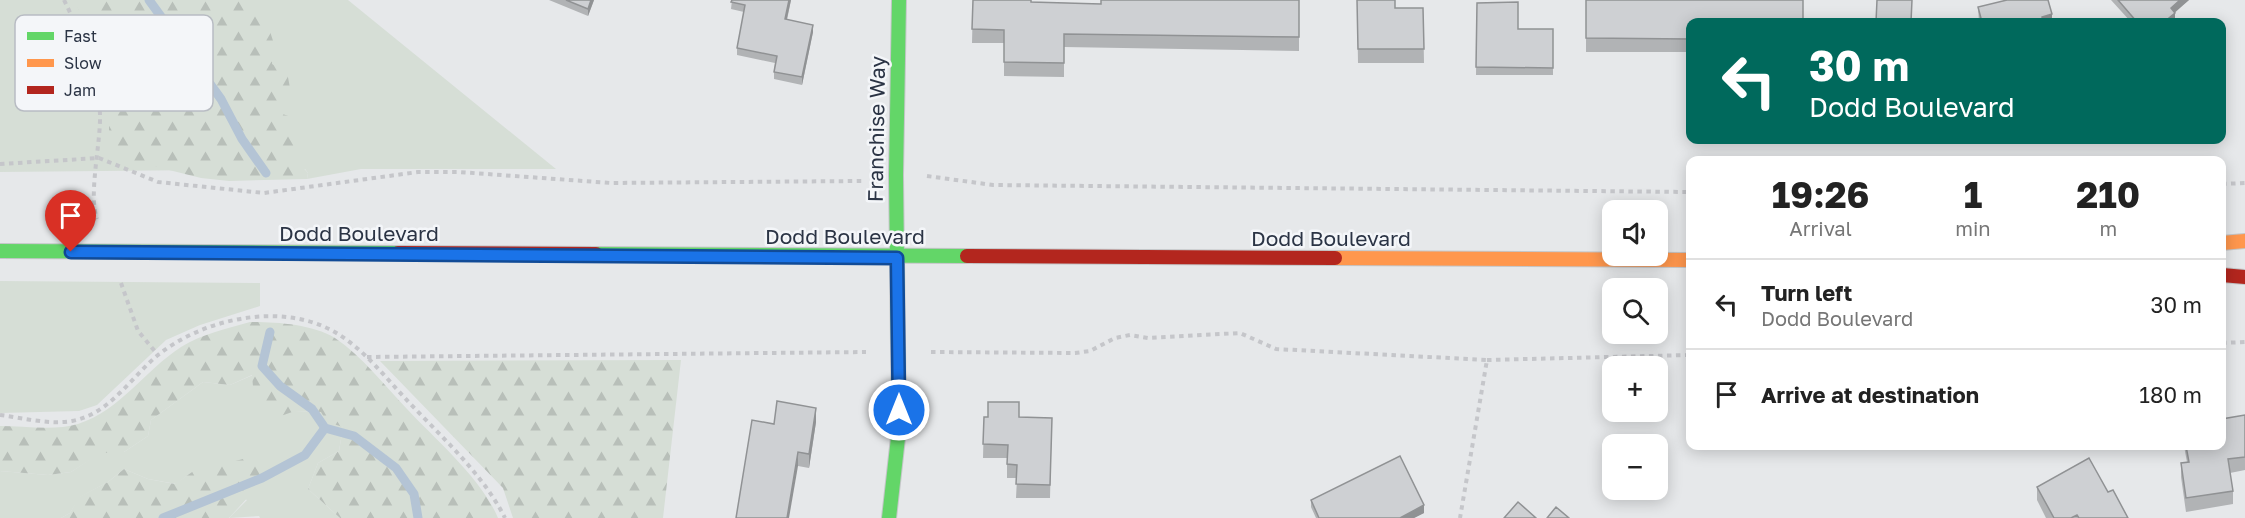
<!DOCTYPE html>
<html lang="en">
<head>
<meta charset="utf-8">
<style>
  body { margin:0; font-family:"Golos Text",sans-serif; background:#f2f2f2; color:#222; height:100vh; display:flex; flex-direction:column; font-size:22px; white-space:nowrap }
  * { box-sizing:border-box; margin:0 }
  p { font-size:20px; color:#767676 }
  .icon { flex:none; width:33px; height:33px; fill:none; stroke:currentColor; stroke-width:2; stroke-linecap:round; stroke-linejoin:round }
  .map { position:relative; flex:1; overflow:hidden }
  .panel { position:absolute; left:1686px; top:156px; width:540px; height:294px; display:flex; flex-direction:column; background:#fff; border-radius:12px; box-shadow:0 3px 15px #0003 }
  .panel>* { flex:none }
  .banner { position:absolute; left:1686px; top:18px; width:540px; height:126px; border-radius:12px; box-shadow:0 3px 15px #0003; background:#00695c; color:#fff; overflow:hidden }
  .buttons { position:absolute; left:1602px; top:200px; display:grid; gap:12px }
  .buttons a { display:grid; place-items:center; width:66px; height:66px; border-radius:12px; background:#fff; box-shadow:0 3px 15px #0003; font-size:30px }
  .pin { position:absolute; display:grid; place-items:center; width:51px; height:51px; color:#fff; margin:-62px -26px; border-radius:50% 50% 50% 0; rotate:-45deg; box-shadow:0 0 6px #0007 }
  .pin .icon { rotate:45deg }
  .me { position:absolute; width:66px; margin:-33px; rotate:0deg; stroke-linejoin:round; filter:drop-shadow(0 0 4px #0008) }
  .turn { display:flex; align-items:center; gap:21px; height:126px; padding:0 24px; font-size:27px }
  .turn .icon { width:78px; height:78px; stroke-width:2.5 }
  .turn b { display:block; font-size:42px; line-height:51px }
  .eta { display:flex; justify-content:space-evenly; align-items:center; height:102px; text-align:center }
  .eta b { font-size:36px; font-weight:700; line-height:42px }
  ul { padding:0; list-style:none }
  li { display:flex; align-items:center; gap:18px; height:90px; padding:0 24px; border-top:2px solid #e0e0e0 }
  li div { flex:1 }
  li b { display:block; font-size:22px }
  li em { font-style:normal }
  .map>svg:first-child { display:block }
  .green { fill:#d6ded6 }
  .forest { fill:url(#forest-firs) }
  .lines { fill:none; stroke-linecap:round; stroke-linejoin:round }
  .stream { stroke:#b4c4d5; stroke-width:9 }
  .fast-casing { stroke:#c4c6c8; stroke-width:16 }
  .slow-casing { stroke:#c4c6c8; stroke-width:16 }
  .jam-casing { stroke:#c4c6c8; stroke-width:16 }
  .path { stroke:#c5c6ca; stroke-width:4; stroke-dasharray:4.5 4.5; stroke-linecap:butt }
  .fast { stroke:#63d668; stroke-width:14 }
  .slow { stroke:#ff974d; stroke-width:14 }
  .jam { stroke:#b3261e; stroke-width:14 }
  .wall { fill:#b1b3b5 }
  .shaded-wall { fill:#909294 }
  .building { fill:#ced0d3; stroke:#909294; stroke-width:1.5 }
  .route-casing { stroke:#114b97; stroke-width:15 }
  .route { stroke:#1a73e8; stroke-width:10 }
  .labels { text-anchor:middle; dominant-baseline:central; stroke-width:5; stroke-linejoin:round; paint-order:stroke }
  .street-label { font-size:21px; fill:#2b3445; stroke:#f4f6f9 }
  .key { fill:#f4f6f9; stroke:#b8bcc3; stroke-width:1.5 }
  .key-label { font-size:16px; fill:#2b3445 }
</style>
</head>
<body>
<div class="map">
<svg width="2245" height="518" viewBox="0 0 2245 518">
  <defs>
    <pattern id="forest-firs" width="22" height="20" patternUnits="userSpaceOnUse" patternTransform="scale(1.5)"><rect width="22" height="20" fill="#d6ded6"/><path d="M5 1l3.5 6h-7zM16 11l3.5 6h-7z" fill="#b8bfb9"/></pattern>
  </defs>
  <rect width="100%" height="100%" fill="#e6e8ea"/>
  <!-- green -->
  <g class="green">
    <path d="M 0,0 L 348,0 L 556,169 L 361,169 L 307,179 L 308,173 L 305,169 L 0,172 Z"/>
    <path d="M 0,281 L 260,283 L 260,306 L 200,325 L 166,340 L 97,405 L 79,411 L 0,413 Z"/>
    <path d="M 253,375 L 295,411 L 321,412 L 343,427 L 339,451 L 318,463 L 308,489 L 340,518 L 260,518 L 259,516 L 229,518 L 247,500 L 192,472 L 176,484 L 148,479 L 124,469 L 108,482 L 80,497 L 70,513 L 61,518 L 0,518 L 0,471 L 48,475 L 71,472 L 101,452 L 124,452 L 148,436 L 151,420 L 203,382 L 230,385 Z"/>
  </g>
  <!-- forest -->
  <g class="forest">
    <path d="M 74,0 L 238,0 L 266,19 L 275,47 L 272,64 L 287,72 L 290,88 L 277,112 L 294,118 L 297,141 L 291,154 L 308,173 L 307,179 L 229,181 L 201,178 L 129,160 L 118,149 L 109,130 L 109,95 L 99,52 Z"/>
    <path d="M 250,322 C 276,322 312,324 335,338 C 362,356 385,386 407,409 C 436,440 482,479 498,518 L 340,518 L 308,489 L 318,463 L 339,451 L 343,427 L 327,422 L 321,412 L 295,411 L 275,418 L 254,398 L 252,375 L 230,385 L 203,382 L 151,420 L 148,436 L 124,452 L 101,453 L 71,472 L 48,475 L 0,471 L 0,426 C 24,426 55,431 78,424 C 121,410 144,371 181,347 C 202,334 226,329 250,322 Z"/>
    <path d="M 681,360 L 663,518 L 513,518 L 503,488 L 380,361 Z"/>
    <path d="M 243,459 L 261,469 L 260,484 L 229,518 L 61,518 L 70,513 L 79,497 L 108,482 L 124,469 L 148,479 L 175,484 L 192,472 Z"/>
  </g>
  <g class="lines">
    <!-- stream -->
    <g class="stream">
      <path d="M 149,0 L 221,99 L 242,139 L 266,173"/>
      <path d="M 270,332 L 262,366 L 280,386 L 312,409 L 325,428 L 354,436 L 396,468 L 414,494 L 418,518"/>
      <path d="M 163,518 L 262,478 L 305,455 L 325,428"/>
    </g>
    <defs>
      <g id="fast">
        <path d="M 0,251 L 398,253"/>
        <path d="M 596,254 L 967,256"/>
        <path d="M 889,518 L 899,429 L 896,175 L 899,0"/>
      </g>
      <g id="slow">
        <path d="M 2222,243 L 2245,241"/>
        <path d="M 1335,258 L 1690,260"/>
      </g>
      <g id="jam">
        <path d="M 398,253 L 596,254"/>
        <path d="M 967,256 L 1335,258"/>
        <path d="M 2222,275 L 2245,277"/>
      </g>
    </defs>
    <!-- fast casing -->
    <use href="#fast" class="fast-casing"/>
    <!-- slow casing -->
    <use href="#slow" class="slow-casing"/>
    <!-- jam casing -->
    <use href="#jam" class="jam-casing"/>
    <!-- path -->
    <g class="path">
      <path d="M 64,0 C 82,37 98,71 100,114 C 101,143 88,195 97,219"/>
      <path d="M 0,164 L 99,158 L 158,182 L 264,193 L 418,172 L 459,172 L 611,183 L 863,181"/>
      <path d="M 927,176 L 993,185 L 1690,192"/>
      <path d="M 2222,184 L 2245,183"/>
      <path d="M 121,283 L 138,331 L 158,355"/>
      <path d="M 2222,343 L 2245,342"/>
      <path d="M 931,352 L 1075,353 L 1090,351 L 1115,338 L 1130,335 L 1148,338 L 1240,333 L 1276,349 L 1487,360 L 1460,518"/>
      <path d="M 367,357 L 866,352"/>
      <path d="M 1487,360 L 1690,355"/>
      <path d="M 0,415 C 23,418 50,425 72,421 C 110,414 131,377 158,355 C 203,319 277,303 329,329 C 359,344 381,372 403,396 C 438,434 482,472 505,518"/>
    </g>
    <!-- fast -->
    <use href="#fast" class="fast"/>
    <!-- slow -->
    <use href="#slow" class="slow"/>
    <!-- jam -->
    <use href="#jam" class="jam"/>
  </g>
  <!-- wall -->
  <g class="wall">
    <path d="M 549,0 L 594,0 L 588,16 Z"/>
    <path d="M 732,0 L 791,0 L 787,20 L 813,32 L 802,85 L 774,79 L 774,72 L 775,63 L 737,55 L 737,48 L 744,12 L 731,9 Z"/>
    <path d="M 973,0 L 1101,4 L 1299,0 L 1299,51 L 1064,47 L 1064,77 L 1004,76 L 1004,43 L 972,43 Z"/>
    <path d="M 1357,0 L 1395,8 L 1423,8 L 1424,63 L 1358,63 Z"/>
    <path d="M 1586,0 L 1690,22 L 1690,52 L 1586,52 Z"/>
    <path d="M 2111,0 L 2189,0 L 2174,12 L 2175,20 L 2172,22 L 2131,22 Z"/>
    <path d="M 1477,3 L 1518,29 L 1553,29 L 1553,75 L 1476,75 Z"/>
    <path d="M 1978,7 L 2052,22 L 1979,22 Z"/>
    <path d="M 2245,415 L 2245,470 L 2230,473 L 2233,491 L 2233,504 L 2186,512 L 2181,477 L 2181,463 L 2187,462 L 2184,446 L 2222,446 Z"/>
    <path d="M 984,417 L 1052,418 L 1050,498 L 1016,498 L 1017,478 L 1007,478 L 1007,458 L 983,458 Z"/>
    <path d="M 816,422 L 809,468 L 798,466 L 774,424 Z"/>
    <path d="M 2037,487 L 2108,492 L 2128,518 L 2046,518 L 2037,500 Z"/>
    <path d="M 1311,500 L 1424,513 L 1414,518 L 1316,518 L 1311,507 Z"/>
  </g>
  <!-- shaded-wall -->
  <g class="shaded-wall">
    <path d="M 591,0 L 594,0 L 588,16 L 588,9 Z"/>
    <path d="M 789,0 L 791,0 L 785,27 L 785,19 Z"/>
    <path d="M 2180,0 L 2189,0 L 2171,16 L 2171,8 Z"/>
    <path d="M 2175,13 L 2175,20 L 2172,22 L 2164,22 Z"/>
    <path d="M 2052,14 L 2052,22 L 2042,22 L 2042,17 Z"/>
    <path d="M 813,25 L 813,32 L 802,85 L 802,77 Z"/>
    <path d="M 816,408 L 816,422 L 809,468 L 809,454 Z"/>
    <path d="M 798,452 L 798,466 L 789,518 L 787,518 Z"/>
    <path d="M 1424,505 L 1424,513 L 1414,518 L 1400,518 Z"/>
  </g>
  <!-- building -->
  <g class="building">
    <path d="M 566,0 L 591,0 L 588,9 Z"/>
    <path d="M 732,0 L 789,0 L 785,19 L 813,25 L 802,77 L 774,72 L 777,56 L 737,48 L 745,5 L 731,2 Z"/>
    <path d="M 973,0 L 1031,0 L 1031,2 L 1101,4 L 1101,0 L 1299,0 L 1299,37 L 1064,34 L 1064,63 L 1004,62 L 1004,30 L 972,29 Z"/>
    <path d="M 1357,0 L 1395,0 L 1395,8 L 1423,8 L 1424,49 L 1358,49 Z"/>
    <path d="M 1586,0 L 1803,0 L 1803,22 L 1690,22 L 1690,39 L 1586,38 Z"/>
    <path d="M 1877,0 L 1912,0 L 1911,22 L 1876,22 Z"/>
    <path d="M 2007,0 L 2048,0 L 2052,14 L 2042,17 L 2043,22 L 1982,22 L 1978,7 Z"/>
    <path d="M 2118,0 L 2180,0 L 2171,8 L 2175,13 L 2164,22 L 2137,22 Z"/>
    <path d="M 1518,2 L 1518,29 L 1553,29 L 1553,68 L 1476,67 L 1477,3 Z"/>
    <path d="M 777,401 L 816,408 L 809,454 L 798,452 L 787,518 L 736,518 L 752,420 L 774,424 Z"/>
    <path d="M 988,402 L 1019,402 L 1019,417 L 1052,418 L 1050,485 L 1016,484 L 1017,465 L 1007,464 L 1008,445 L 983,444 L 984,417 L 988,417 Z"/>
    <path d="M 2245,415 L 2245,457 L 2228,459 L 2233,491 L 2186,498 L 2181,463 L 2189,462 L 2186,446 L 2222,446 L 2222,419 Z"/>
    <path d="M 1400,456 L 1424,505 L 1400,518 L 1319,518 L 1311,500 Z"/>
    <path d="M 2089,458 L 2108,492 L 2113,490 L 2128,518 L 2079,518 L 2077,515 L 2071,518 L 2054,518 L 2037,487 Z"/>
    <path d="M 1518,502 L 1536,518 L 1504,518 Z"/>
    <path d="M 1556,507 L 1569,518 L 1547,518 Z"/>
  </g>
  <g class="lines">
    <defs>
      <path id="route" d="M 71,252 L 897,258 L 899,410"/>
    </defs>
    <!-- route casing -->
    <use href="#route" class="route-casing"/>
    <!-- route -->
    <use href="#route" class="route"/>
  </g>
  <g class="labels">
    <!-- street labels -->
    <g class="street-label">
      <text transform="translate(876 129) rotate(-89)">Franchise Way</text>
      <text x="359" y="233">Dodd Boulevard</text>
      <text x="845" y="236">Dodd Boulevard</text>
      <text x="1331" y="238">Dodd Boulevard</text>
    </g>
  </g>
  <!-- legend -->
  <rect x="15" y="15" width="198" height="96" rx="9" class="key"/>
  <rect x="27" y="32" width="27" height="8" fill="#63d668"/>
  <rect x="27" y="59" width="27" height="8" fill="#ff974d"/>
  <rect x="27" y="86" width="27" height="8" fill="#b3261e"/>
  <g class="key-label">
    <text x="64" y="42">Fast</text>
    <text x="64" y="69">Slow</text>
    <text x="64" y="96">Jam</text>
  </g>
</svg>
<div class="buttons">
<a><svg class="icon" aria-label="sound" viewBox="0 0 24 24"><path d="M4 9h4l5-4v14l-5-4H4zM17 9q2 3 0 6"/></svg></a>
<a><svg class="icon" aria-label="search" viewBox="0 0 24 24"><circle cx="10" cy="10" r="6"/><path d="M15 15l6 6"/></svg></a>
<a>+</a>
<a>−</a>
</div>
<div class="pin" style="left:71px;top:252px;background:#d93025"><svg class="icon" aria-label="arrive" viewBox="0 0 24 24"><path d="M6 21V4h12l-3 4 3 4H6"/></svg></div>
<svg class="me" style="left:899px;top:410px" viewBox="-20 -20 40 40"><circle r="17" fill="#1a73e8" stroke="#fff" stroke-width="3"/><path d="M0-11L8 9 0 5-8 9z" fill="#fff"/></svg>
<div class="banner">
<div class="turn"><svg class="icon" aria-label="left" viewBox="0 0 24 24"><path d="M17 20v-9H6M10 6l-5 5 5 5"/></svg><div><b>30 m</b>Dodd Boulevard</div></div>
</div>
<section class="panel">
<div class="eta">
<div><b>19:26</b><p>Arrival</p></div>
<div><b>1</b><p>min</p></div>
<div><b>210</b><p>m</p></div>
</div>
<ul>
<li><svg class="icon" aria-label="left" viewBox="0 0 24 24"><path d="M17 20v-9H6M10 6l-5 5 5 5"/></svg><div><b>Turn left</b><p>Dodd Boulevard</p></div><em>30 m</em></li>
<li><svg class="icon" aria-label="arrive" viewBox="0 0 24 24"><path d="M6 21V4h12l-3 4 3 4H6"/></svg><div><b>Arrive at destination</b></div><em>180 m</em></li>
</ul>
</section>
</div>
</body>
</html>
